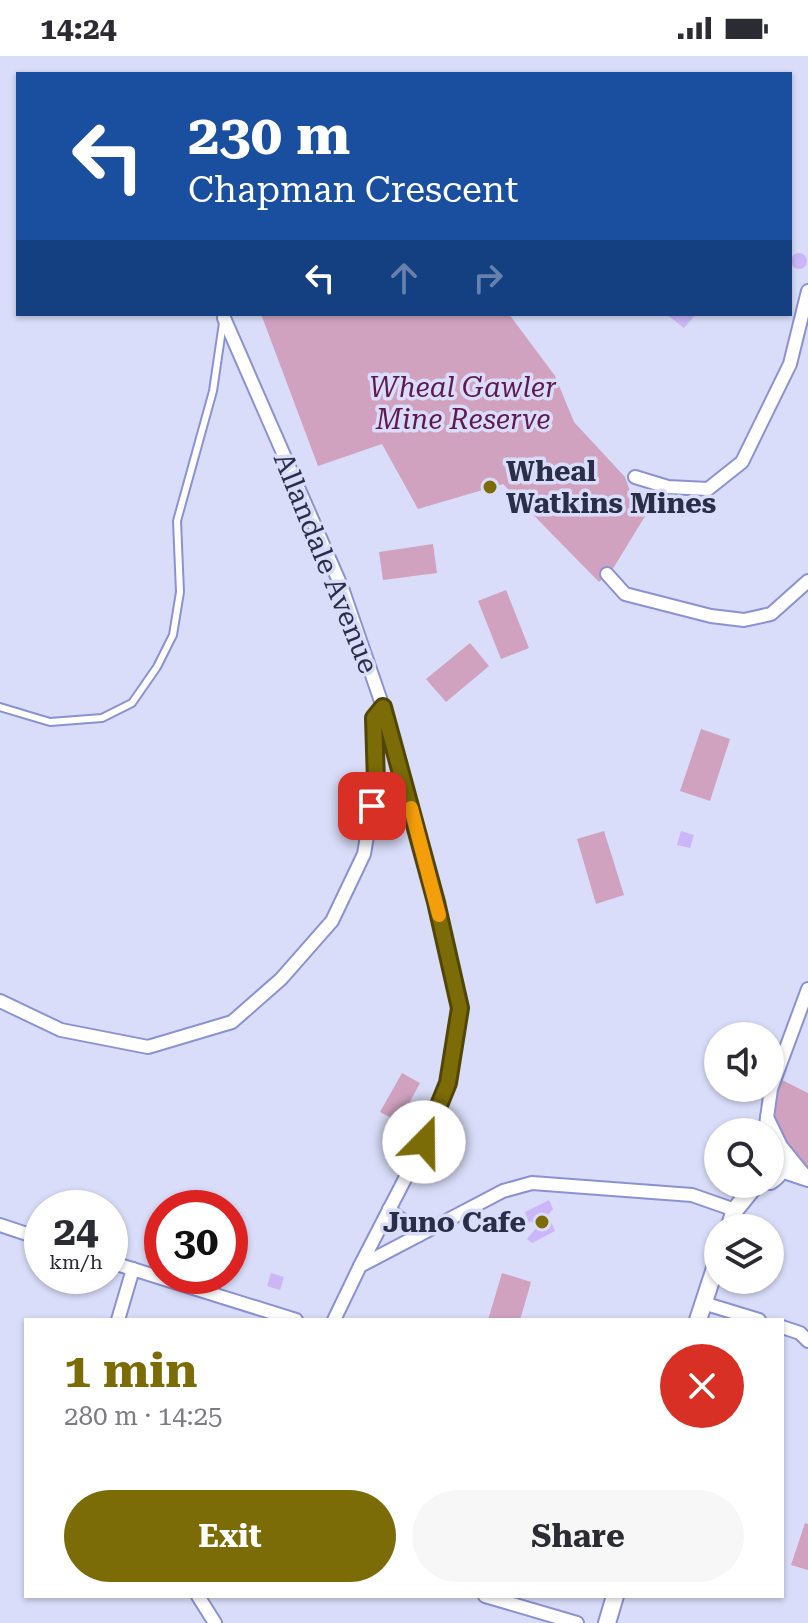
<!DOCTYPE html>
<html lang="en">
<head>
<meta charset="utf-8">
<style>
  body { margin:0; font-family:"Roboto Serif",serif; background:#f7f7f7; color:#2b2b33; height:100vh; display:flex; flex-direction:column; font-size:30px; white-space:nowrap }
  * { box-sizing:border-box; margin:0 }
  p { font-size:26px; color:#7c7c81 }
  .icon { flex:none; width:44px; height:44px; fill:none; stroke:currentColor; stroke-width:2; stroke-linecap:round; stroke-linejoin:round }
  .map { position:relative; flex:1; overflow:hidden }
  .drawer { position:absolute; left:24px; top:1262px; width:760px; height:280px; display:flex; flex-direction:column; background:#fff; border-radius:0px; box-shadow:0 2px 6px #0004 }
  .drawer>* { flex:none }
  .guide { position:absolute; left:16px; top:16px; width:776px; height:244px; border-radius:0px; box-shadow:0 2px 6px #0004; background:#1a4fa0; color:#fff; overflow:hidden }
  .controls { position:absolute; left:704px; top:966px; display:grid; gap:16px }
  .controls a { display:grid; place-items:center; width:80px; height:80px; border-radius:50%; background:#fff; box-shadow:0 2px 6px #0004; font-size:40px }
  .speed { position:absolute; left:24px; top:1134px; display:flex; gap:16px; font-size:40px; font-weight:700; text-align:center }
  .speed>* { display:grid; place-content:center; width:104px; height:104px; border-radius:50%; background:#fff; box-shadow:0 2px 6px #0004; line-height:1 }
  .speed small { font-size:20px; font-weight:400 }
  .speed .limit { border:12px solid #d22; background:#fff; color:#111 }
  .pin { position:absolute; display:grid; place-items:center; width:68px; height:68px; color:#fff; margin:-34px; border-radius:16px; box-shadow:0 4px 12px #0006 }
  .me { position:absolute; width:88px; margin:-44px; rotate:22deg; stroke-linejoin:round; filter:drop-shadow(0 0 6px #0008) }
  .turn { display:flex; align-items:center; gap:28px; height:168px; padding:0 40px; font-size:36px }
  .turn .icon { width:104px; height:104px; stroke-width:2.5 }
  .turn b { display:block; font-size:56px; line-height:68px }
  .lanes { display:flex; align-items:center; height:76px; padding:0 40px; background:#0003; justify-content:center; gap:40px; direction:ltr }
  .lanes .off { opacity:.35 }
  .round { display:grid; place-items:center; flex:none; width:84px; height:84px; border-radius:42px; background:#f7f7f7 }
  .overview { display:flex; align-items:center; justify-content:space-between; height:136px; padding:0 40px }
  h1 { font-size:48px; font-weight:700; line-height:60px; color:#7c6c07 }
  .primary-button { display:flex; gap:16px; margin-top:auto; padding:16px 40px }
  .primary-button a { flex:1; height:92px; border-radius:48px; background:#7c6c07; color:#fff; font-size:32px; font-weight:700; line-height:92px; text-align:center }
  .primary-button a+a { background:#f7f7f7; color:#2b2b33 }
  .status { display:flex; justify-content:space-between; align-items:center; height:56px; padding:0 40px; background:#fff; direction:ltr }
  .status svg { height:22px; fill:currentColor }
  .map>svg:first-child { display:block }
  .green { fill:#d0a2c0 }
  .building { fill:#cbb6f7 }
  .lines { fill:none; stroke-linecap:round; stroke-linejoin:round }
  .service-casing { stroke:#8b91d3; stroke-width:10 }
  .minor-casing { stroke:#8b91d3; stroke-width:16 }
  .tertiary-casing { stroke:#8b91d3; stroke-width:20 }
  .service { stroke:#fff; stroke-width:6 }
  .minor { stroke:#fff; stroke-width:12 }
  .tertiary { stroke:#fff; stroke-width:16 }
  .route-casing { stroke:#514605; stroke-width:20 }
  .route { stroke:#7c6c07; stroke-width:14 }
  .slow { stroke:#f59e0b; stroke-width:14 }
  .poi-dot { fill:#7c6c07; stroke:#d9ddf9; stroke-width:3 }
  .labels { text-anchor:middle; dominant-baseline:central; stroke-width:7; stroke-linejoin:round; paint-order:stroke }
  .park-label { font-size:28px; font-style:italic; fill:#60184e; stroke:#d9ddf9 }
  .poi-label { font-size:28px; font-weight:bold; fill:#2b2e49; stroke:#d9ddf9; text-anchor:start }
  .street-label { font-size:28px; fill:#2b2e49; stroke:#d9ddf9 }
</style>
</head>
<body>
<div class="status"><b>14:24</b><svg viewBox="0 0 49 12"><path d="M0 12V9h3v3zM5 12V6h3v6zM10 12V3h3v9zM15 12V0h3v12zM26 1h20v11H26zM47 4h2v5h-2z"/></svg></div>
<div class="map">
<svg width="808" height="1567" viewBox="0 0 808 1567">
  <rect width="100%" height="100%" fill="#d9ddf9"/>
  <!-- green -->
  <g class="green">
    <path d="M 261,258 L 509,258 L 555,320 L 574,366 L 625,421 L 632,441 L 647,457 L 614,511 L 599,526 L 503,428 L 418,453 L 382,388 L 318,410 Z"/>
    <path d="M 433,488 L 437,517 L 383,524 L 379,496 Z"/>
    <path d="M 506,534 L 529,592 L 501,603 L 478,545 Z"/>
    <path d="M 470,587 L 489,610 L 446,646 L 426,623 Z"/>
    <path d="M 701,673 L 730,683 L 710,745 L 680,735 Z"/>
    <path d="M 604,775 L 624,839 L 596,848 L 577,783 Z"/>
    <path d="M 402,1017 L 420,1027 L 399,1066 L 380,1056 Z"/>
    <path d="M 776,1021 L 808,1037 L 808,1122 L 770,1076 Z"/>
    <path d="M 502,1217 L 531,1226 L 520,1264 L 488,1264 Z"/>
    <path d="M 805,1467 L 808,1468 L 808,1514 L 791,1509 Z"/>
  </g>
  <!-- building -->
  <g class="building">
    <circle cx="799" cy="205" r="8"/>
    <path d="M 666,258 L 696,258 L 684,272 Z"/>
    <path d="M 681,775 L 694,779 L 690,792 L 677,789 Z"/>
    <path d="M 549,1144 L 553,1153 L 548,1159 L 555,1175 L 532,1187 L 527,1183 L 537,1171 L 531,1165 L 529,1167 L 525,1156 Z"/>
    <path d="M 271,1217 L 284,1221 L 280,1234 L 267,1230 Z"/>
  </g>
  <g class="lines">
    <defs>
      <path id="service" d="M 0,651 L 50,666 L 102,662 L 132,647 L 157,611 L 173,579 L 180,536 L 177,465 L 213,335 L 223,267"/>
      <g id="minor">
        <path d="M 224,262 L 342,532 L 383,651 L 436,846 L 460,952 L 448,1027 L 424,1086 L 360,1210"/>
        <path d="M 635,421 L 668,431 L 708,433 L 742,406 L 790,308 L 808,235"/>
        <path d="M 607,518 L 625,538 L 711,560 L 744,564 L 771,558 L 808,525"/>
        <path d="M 0,945 L 61,974 L 148,991 L 232,966 L 281,923 L 332,865 L 364,798 L 376,726 L 374,662 L 383,651"/>
        <path d="M 767,1061 L 781,1090 L 807,1122"/>
        <path d="M 765,1076 L 771,1033 L 808,933"/>
        <path d="M 389,1153 L 419,1179"/>
        <path d="M 0,1169 L 42,1183"/>
        <path d="M 110,1206 L 296,1264"/>
        <path d="M 703,1247 L 759,1264"/>
        <path d="M 118,1264 L 133,1213"/>
        <path d="M 334,1264 L 360,1210 L 503,1135 L 532,1127 L 692,1139 L 735,1154"/>
        <path d="M 782,1271 L 800,1277 L 808,1285"/>
        <path d="M 198,1540 L 215,1567"/>
        <path d="M 485,1540 L 577,1567"/>
      </g>
      <g id="tertiary">
        <path d="M 770,1088 C 786,1098 786,1115 770,1125"/>
        <path d="M 781,1113 L 808,1122"/>
        <path d="M 729,1172 L 735,1154 L 756,1128"/>
        <path d="M 698,1264 L 718,1203"/>
        <path d="M 607,1567 L 615,1540"/>
      </g>
    </defs>
    <!-- service casing -->
    <use href="#service" class="service-casing"/>
    <!-- minor casing -->
    <use href="#minor" class="minor-casing"/>
    <!-- tertiary casing -->
    <use href="#tertiary" class="tertiary-casing"/>
    <!-- service -->
    <use href="#service" class="service"/>
    <!-- minor -->
    <use href="#minor" class="minor"/>
    <!-- tertiary -->
    <use href="#tertiary" class="tertiary"/>
  </g>
  <g class="lines">
    <defs>
      <path id="route" d="M 372,750 L 376,726 L 374,662 L 383,651 L 436,846 L 460,952 L 448,1027 L 424,1086"/>
    </defs>
    <!-- route casing -->
    <use href="#route" class="route-casing"/>
    <!-- route -->
    <use href="#route" class="route"/>
    <!-- slow -->
    <path class="slow" d="M 411,752 L 439,859"/>
  </g>
  <!-- markers -->
  <g class="poi-dot">
    <circle cx="490" cy="431" r="8"/>
    <circle cx="542" cy="1166" r="8"/>
  </g>
  <g class="labels">
    <!-- park labels -->
    <g class="park-label">
      <text x="463" y="331">Wheal Gawler<tspan x="463" dy="32">Mine Reserve</tspan></text>
    </g>
    <!-- poi labels -->
    <g class="poi-label">
      <text x="506" y="415">Wheal<tspan x="506" dy="32">Watkins Mines</tspan></text>
      <text x="526" y="1166" text-anchor="end">Juno Cafe</text>
    </g>
    <!-- street labels -->
    <g class="street-label">
      <text transform="translate(326 507) rotate(68)">Allandale Avenue</text>
    </g>
  </g>
</svg>
<div class="controls">
<a><svg class="icon" aria-label="sound" viewBox="0 0 24 24"><path d="M4 9h4l5-4v14l-5-4H4zM17 9q2 3 0 6"/></svg></a>
<a><svg class="icon" aria-label="search" viewBox="0 0 24 24"><circle cx="10" cy="10" r="6"/><path d="M15 15l6 6"/></svg></a>
<a><svg class="icon" aria-label="layers" viewBox="0 0 24 24"><path d="M12 4l9 5-9 5-9-5zM3 14l9 5 9-5"/></svg></a>
</div>
<div class="speed"><div>24<small>km/h</small></div><div class="limit">30</div></div>
<div class="pin" style="left:372px;top:750px;background:#d93025"><svg class="icon" aria-label="arrive" viewBox="0 0 24 24"><path d="M6 21V4h12l-3 4 3 4H6"/></svg></div>
<svg class="me" style="left:424px;top:1086px" viewBox="-20 -20 40 40"><circle r="19" fill="#fff"/><path d="M0-13L10 11 0 6-10 11z" fill="#7c6c07"/></svg>
<div class="guide">
<div class="turn"><svg class="icon" aria-label="left" viewBox="0 0 24 24"><path d="M17 20v-9H6M10 6l-5 5 5 5"/></svg><div><b>230 m</b>Chapman Crescent</div></div>
<div class="lanes"><svg class="icon" aria-label="left" viewBox="0 0 24 24"><path d="M17 20v-9H6M10 6l-5 5 5 5"/></svg><svg class="icon off" aria-label="ahead" viewBox="0 0 24 24"><path d="M12 20V5M6 11l6-6 6 6"/></svg><svg class="icon off" aria-label="right" viewBox="0 0 24 24"><path d="M7 20v-9h11M14 6l5 5-5 5"/></svg></div>
</div>
<section class="drawer">
<div class="overview"><div><h1>1 min</h1><p>280 m · 14:25</p></div><a class="round" style="background:#d93025;color:#fff"><svg class="icon" aria-label="close" viewBox="0 0 24 24"><path d="M6 6l12 12M18 6L6 18"/></svg></a></div>
<div class="primary-button"><a>Exit</a><a>Share</a></div>
</section>
</div>
</body>
</html>
